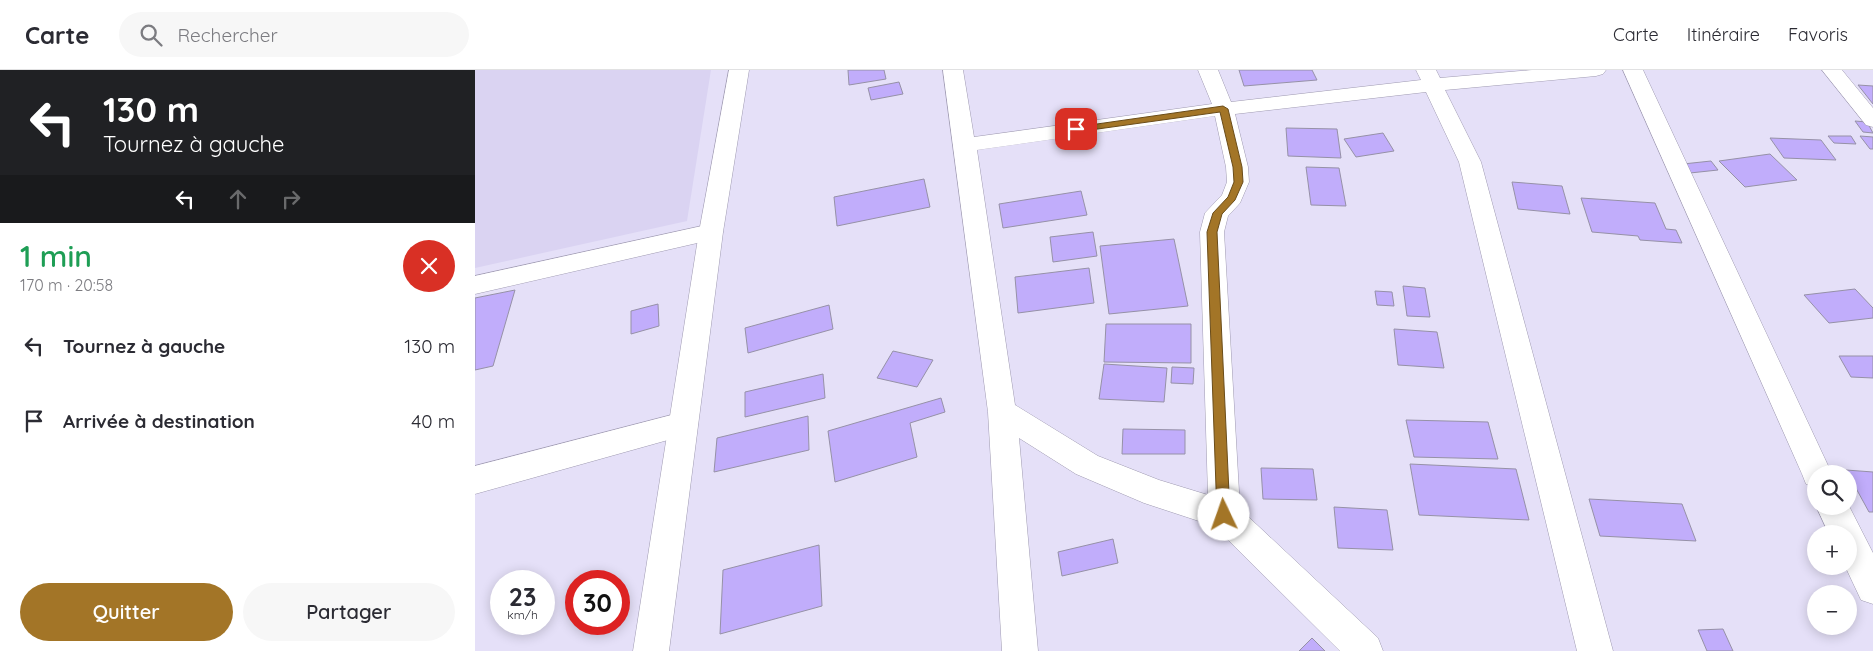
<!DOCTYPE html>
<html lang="fr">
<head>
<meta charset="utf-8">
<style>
  body { margin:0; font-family:Quicksand,sans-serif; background:#f7f7f7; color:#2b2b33; height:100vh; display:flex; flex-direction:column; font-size:19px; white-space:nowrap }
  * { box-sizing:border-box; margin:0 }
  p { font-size:16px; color:#7c7c81 }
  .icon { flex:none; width:28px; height:28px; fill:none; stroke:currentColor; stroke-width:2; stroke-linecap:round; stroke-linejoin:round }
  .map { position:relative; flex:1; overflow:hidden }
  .sheet { display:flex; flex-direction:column; background:#fff; width:475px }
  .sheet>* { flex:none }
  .banner { background:#202124; color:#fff; overflow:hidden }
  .buttons { position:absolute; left:1332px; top:395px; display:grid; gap:10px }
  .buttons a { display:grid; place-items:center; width:50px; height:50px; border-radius:50%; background:#fff; box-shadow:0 2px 12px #0003; font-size:25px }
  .speed { position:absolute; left:15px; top:500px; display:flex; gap:10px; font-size:25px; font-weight:700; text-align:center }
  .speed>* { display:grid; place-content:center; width:65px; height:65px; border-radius:50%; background:#fff; box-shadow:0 2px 12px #0003; line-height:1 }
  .speed small { font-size:12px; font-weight:400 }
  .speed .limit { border:8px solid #d22; background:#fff; color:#111 }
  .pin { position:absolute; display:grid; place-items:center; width:42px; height:42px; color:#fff; margin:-21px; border-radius:10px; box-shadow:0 2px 8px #0006 }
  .me { position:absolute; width:55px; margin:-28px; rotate:357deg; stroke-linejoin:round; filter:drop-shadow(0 0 4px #0008) }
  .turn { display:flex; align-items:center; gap:18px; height:105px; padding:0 20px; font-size:22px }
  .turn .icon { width:65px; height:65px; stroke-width:2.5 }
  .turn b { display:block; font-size:35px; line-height:42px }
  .lanes { display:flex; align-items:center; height:48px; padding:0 20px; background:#0003; justify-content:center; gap:25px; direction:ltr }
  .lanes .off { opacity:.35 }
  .round { display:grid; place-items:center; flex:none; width:52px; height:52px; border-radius:26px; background:#f7f7f7 }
  .headline { display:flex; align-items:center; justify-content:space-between; height:85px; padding:0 20px }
  h1 { font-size:30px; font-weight:600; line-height:38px; color:#1e9e55 }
  .cta { display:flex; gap:10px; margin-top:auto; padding:10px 20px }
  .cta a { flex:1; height:58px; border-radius:30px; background:#a37527; color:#fff; font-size:20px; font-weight:600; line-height:58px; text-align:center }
  .cta a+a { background:#f7f7f7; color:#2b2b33 }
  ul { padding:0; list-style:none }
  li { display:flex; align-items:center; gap:15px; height:75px; padding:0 20px }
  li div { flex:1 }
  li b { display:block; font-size:19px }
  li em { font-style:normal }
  header { display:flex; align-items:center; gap:30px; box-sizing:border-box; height:70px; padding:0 25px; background:#fff; border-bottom:1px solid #e1e1e2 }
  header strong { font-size:24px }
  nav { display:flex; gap:28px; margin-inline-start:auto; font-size:18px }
  .search { width:350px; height:45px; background:#f7f7f7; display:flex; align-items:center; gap:12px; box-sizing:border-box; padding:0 18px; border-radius:28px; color:#7c7c81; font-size:19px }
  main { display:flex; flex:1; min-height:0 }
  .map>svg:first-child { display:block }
  .built { fill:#dad3f2 }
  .building { fill:#c1adfb; stroke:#9691a7 }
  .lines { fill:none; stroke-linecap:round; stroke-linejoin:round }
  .street-casing { stroke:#9f9ab1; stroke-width:1 }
  .secondary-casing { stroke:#9f9ab1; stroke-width:1 }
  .street { fill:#fff; fill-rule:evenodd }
  .secondary { fill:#fff; fill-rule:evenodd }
  .route { fill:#a37527; stroke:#6a4c19 }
</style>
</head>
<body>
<header>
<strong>Carte</strong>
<div class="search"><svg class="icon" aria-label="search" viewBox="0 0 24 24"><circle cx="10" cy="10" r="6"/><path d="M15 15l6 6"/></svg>Rechercher</div>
<nav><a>Carte</a><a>Itinéraire</a><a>Favoris</a></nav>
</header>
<main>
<section class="sheet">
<div class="banner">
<div class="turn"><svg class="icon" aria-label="left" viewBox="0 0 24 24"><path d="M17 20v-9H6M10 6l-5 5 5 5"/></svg><div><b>130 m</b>Tournez à gauche</div></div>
<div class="lanes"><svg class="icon" aria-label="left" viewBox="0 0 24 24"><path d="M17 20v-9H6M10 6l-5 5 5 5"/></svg><svg class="icon off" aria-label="ahead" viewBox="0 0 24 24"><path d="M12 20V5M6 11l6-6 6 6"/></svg><svg class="icon off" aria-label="right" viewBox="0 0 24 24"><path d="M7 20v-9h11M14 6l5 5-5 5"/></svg></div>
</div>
<div class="headline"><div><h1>1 min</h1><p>170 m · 20:58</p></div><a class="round" style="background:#d93025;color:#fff"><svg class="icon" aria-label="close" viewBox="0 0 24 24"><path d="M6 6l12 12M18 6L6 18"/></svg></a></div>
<ul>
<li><svg class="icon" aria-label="left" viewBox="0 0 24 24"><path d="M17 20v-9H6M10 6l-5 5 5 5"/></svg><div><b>Tournez à gauche</b></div><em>130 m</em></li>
<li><svg class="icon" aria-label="arrive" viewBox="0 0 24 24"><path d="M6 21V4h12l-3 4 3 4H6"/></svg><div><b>Arrivée à destination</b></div><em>40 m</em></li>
</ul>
<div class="cta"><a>Quitter</a><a>Partager</a></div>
</section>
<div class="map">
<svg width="1398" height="581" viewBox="0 0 1398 581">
  <rect width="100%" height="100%" fill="#e5e0f8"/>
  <!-- built -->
  <path class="built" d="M 0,0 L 236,0 L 212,151 L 0,198 Z"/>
  <!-- building -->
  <g class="building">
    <path d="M 373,0 L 409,0 L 411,9 L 374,15 Z"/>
    <path d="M 764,0 L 837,0 L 842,10 L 769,16 Z"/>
    <path d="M 424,12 L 428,24 L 396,30 L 393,18 Z"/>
    <path d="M 1383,15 L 1398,16 L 1398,34 Z"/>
    <path d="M 1380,51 L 1392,52 L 1398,63 L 1388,62 Z"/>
    <path d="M 811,58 L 862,59 L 866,88 L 813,86 Z"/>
    <path d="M 908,63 L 919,81 L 881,87 L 869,69 Z"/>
    <path d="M 1353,66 L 1376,66 L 1381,74 L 1359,73 Z"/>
    <path d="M 1385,66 L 1398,67 L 1398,79 L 1395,79 Z"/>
    <path d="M 1295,68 L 1346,70 L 1361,90 L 1309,88 Z"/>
    <path d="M 1295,84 L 1322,110 L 1270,117 L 1244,91 Z"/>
    <path d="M 1236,91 L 1243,100 L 1215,103 L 1208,94 Z"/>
    <path d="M 831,97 L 864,98 L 871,136 L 836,135 Z"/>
    <path d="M 449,109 L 455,137 L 362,156 L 359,127 Z"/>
    <path d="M 1037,112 L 1087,116 L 1095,144 L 1043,139 Z"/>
    <path d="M 606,121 L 612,145 L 528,158 L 524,134 Z"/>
    <path d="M 1106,128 L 1180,133 L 1191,159 L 1201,160 L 1207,173 L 1165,170 L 1163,166 L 1117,162 Z"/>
    <path d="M 618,162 L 622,186 L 578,192 L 575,167 Z"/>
    <path d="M 699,169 L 713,236 L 634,244 L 625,176 Z"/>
    <path d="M 614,198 L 619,233 L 543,243 L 540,207 Z"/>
    <path d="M 928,216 L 950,218 L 955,247 L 932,246 Z"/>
    <path d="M 1380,219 L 1398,238 L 1398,248 L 1354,253 L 1329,225 Z"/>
    <path d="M 40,220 L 18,296 L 0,300 L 0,228 Z"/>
    <path d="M 900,221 L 917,222 L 919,236 L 902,235 Z"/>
    <path d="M 183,234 L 184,256 L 156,264 L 156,241 Z"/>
    <path d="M 354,235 L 358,259 L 273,283 L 270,258 Z"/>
    <path d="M 631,254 L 716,254 L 716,293 L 629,292 Z"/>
    <path d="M 919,259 L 962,262 L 969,298 L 923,295 Z"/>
    <path d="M 418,281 L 458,290 L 442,317 L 402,308 Z"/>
    <path d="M 1364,286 L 1398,286 L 1398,308 L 1376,307 Z"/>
    <path d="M 629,294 L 692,298 L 689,332 L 624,329 Z"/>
    <path d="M 697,297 L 719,298 L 718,314 L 696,313 Z"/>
    <path d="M 348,304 L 350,328 L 270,347 L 270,322 Z"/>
    <path d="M 466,328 L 470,342 L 435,353 L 442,387 L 360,412 L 353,361 Z"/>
    <path d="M 333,346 L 334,380 L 239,402 L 242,368 Z"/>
    <path d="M 931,350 L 1013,352 L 1023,389 L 939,387 Z"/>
    <path d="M 648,359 L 710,360 L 710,384 L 647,384 Z"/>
    <path d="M 935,394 L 1041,399 L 1054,450 L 944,445 Z"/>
    <path d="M 786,398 L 838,399 L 842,430 L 788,429 Z"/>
    <path d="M 1371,400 L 1398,402 L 1398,442 L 1394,442 Z"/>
    <path d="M 1114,429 L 1207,434 L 1221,471 L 1125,466 Z"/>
    <path d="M 859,437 L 912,440 L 918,480 L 863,478 Z"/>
    <path d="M 638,469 L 643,493 L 587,506 L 583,482 Z"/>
    <path d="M 344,475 L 347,536 L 245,564 L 248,500 Z"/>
    <path d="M 1248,559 L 1258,581 L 1232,581 L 1223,560 Z"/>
    <path d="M 837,568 L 850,581 L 824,581 Z"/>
  </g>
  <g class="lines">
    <defs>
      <g id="street">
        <path d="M 468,0 L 488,0 L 499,67 L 737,34 L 723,0 L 743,0 L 756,32 L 946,10 L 941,0 L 961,0 L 965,8 L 1057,0 L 1131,0 L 1128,4 L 1121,6 L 970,20 L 1006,92 L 1138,581 L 1102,581 L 984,92 L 951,22 L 760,44 L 773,97 L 774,112 L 765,133 L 753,146 L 749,162 L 765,439 L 903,568 L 908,581 L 865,581 L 739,456 L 669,433 L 601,404 L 544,368 L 563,581 L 527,581 L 513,342 ZM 740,46 L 751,97 L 752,112 L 747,125 L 730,143 L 725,162 L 733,425 L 684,410 L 623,386 L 540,335 L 502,80 Z"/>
        <path d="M 1148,0 L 1168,0 L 1357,404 L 1341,404 L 1341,417 L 1331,414 L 1327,404 Z"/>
        <path d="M 1347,0 L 1367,0 L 1398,38 L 1398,57 L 1391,55 Z"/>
        <path d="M 236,154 L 244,156 L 248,162 L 244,168 L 0,224 L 0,206 Z"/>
        <path d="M 208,342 L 218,345 L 223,354 L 218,363 L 0,424 L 0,396 Z"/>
        <path d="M 1341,436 L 1374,436 L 1398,483 L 1398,534 L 1386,530 L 1370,496 L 1374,496 L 1374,464 L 1354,464 Z"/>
      </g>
      <path id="secondary" d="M 254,0 L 274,0 L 248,162 L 194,581 L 158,581 L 224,162 Z"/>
    </defs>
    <!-- street casing -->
    <use href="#street" class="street-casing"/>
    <!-- secondary casing -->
    <use href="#secondary" class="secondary-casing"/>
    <!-- street -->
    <use href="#street" class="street"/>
    <!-- secondary -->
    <use href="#secondary" class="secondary"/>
  </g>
  <!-- route -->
  <path class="route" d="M 748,36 L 753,39 L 767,97 L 768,112 L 760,130 L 747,144 L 742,162 L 755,445 L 754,449 L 749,451 L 744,449 L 742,445 L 732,162 L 738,143 L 753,127 L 759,112 L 758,97 L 745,42 L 601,62 L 597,59 L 601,57 Z"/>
</svg>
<div class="buttons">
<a><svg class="icon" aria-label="search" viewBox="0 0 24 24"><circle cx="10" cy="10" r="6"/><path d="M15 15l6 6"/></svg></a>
<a>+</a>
<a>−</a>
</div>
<div class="speed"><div>23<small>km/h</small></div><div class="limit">30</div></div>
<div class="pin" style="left:601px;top:59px;background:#d93025"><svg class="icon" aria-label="arrive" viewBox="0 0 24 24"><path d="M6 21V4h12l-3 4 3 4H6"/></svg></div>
<svg class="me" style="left:749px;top:445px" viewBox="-20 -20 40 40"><circle r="19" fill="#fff"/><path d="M0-13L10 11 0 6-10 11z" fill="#a37527"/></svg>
</div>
</main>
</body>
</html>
